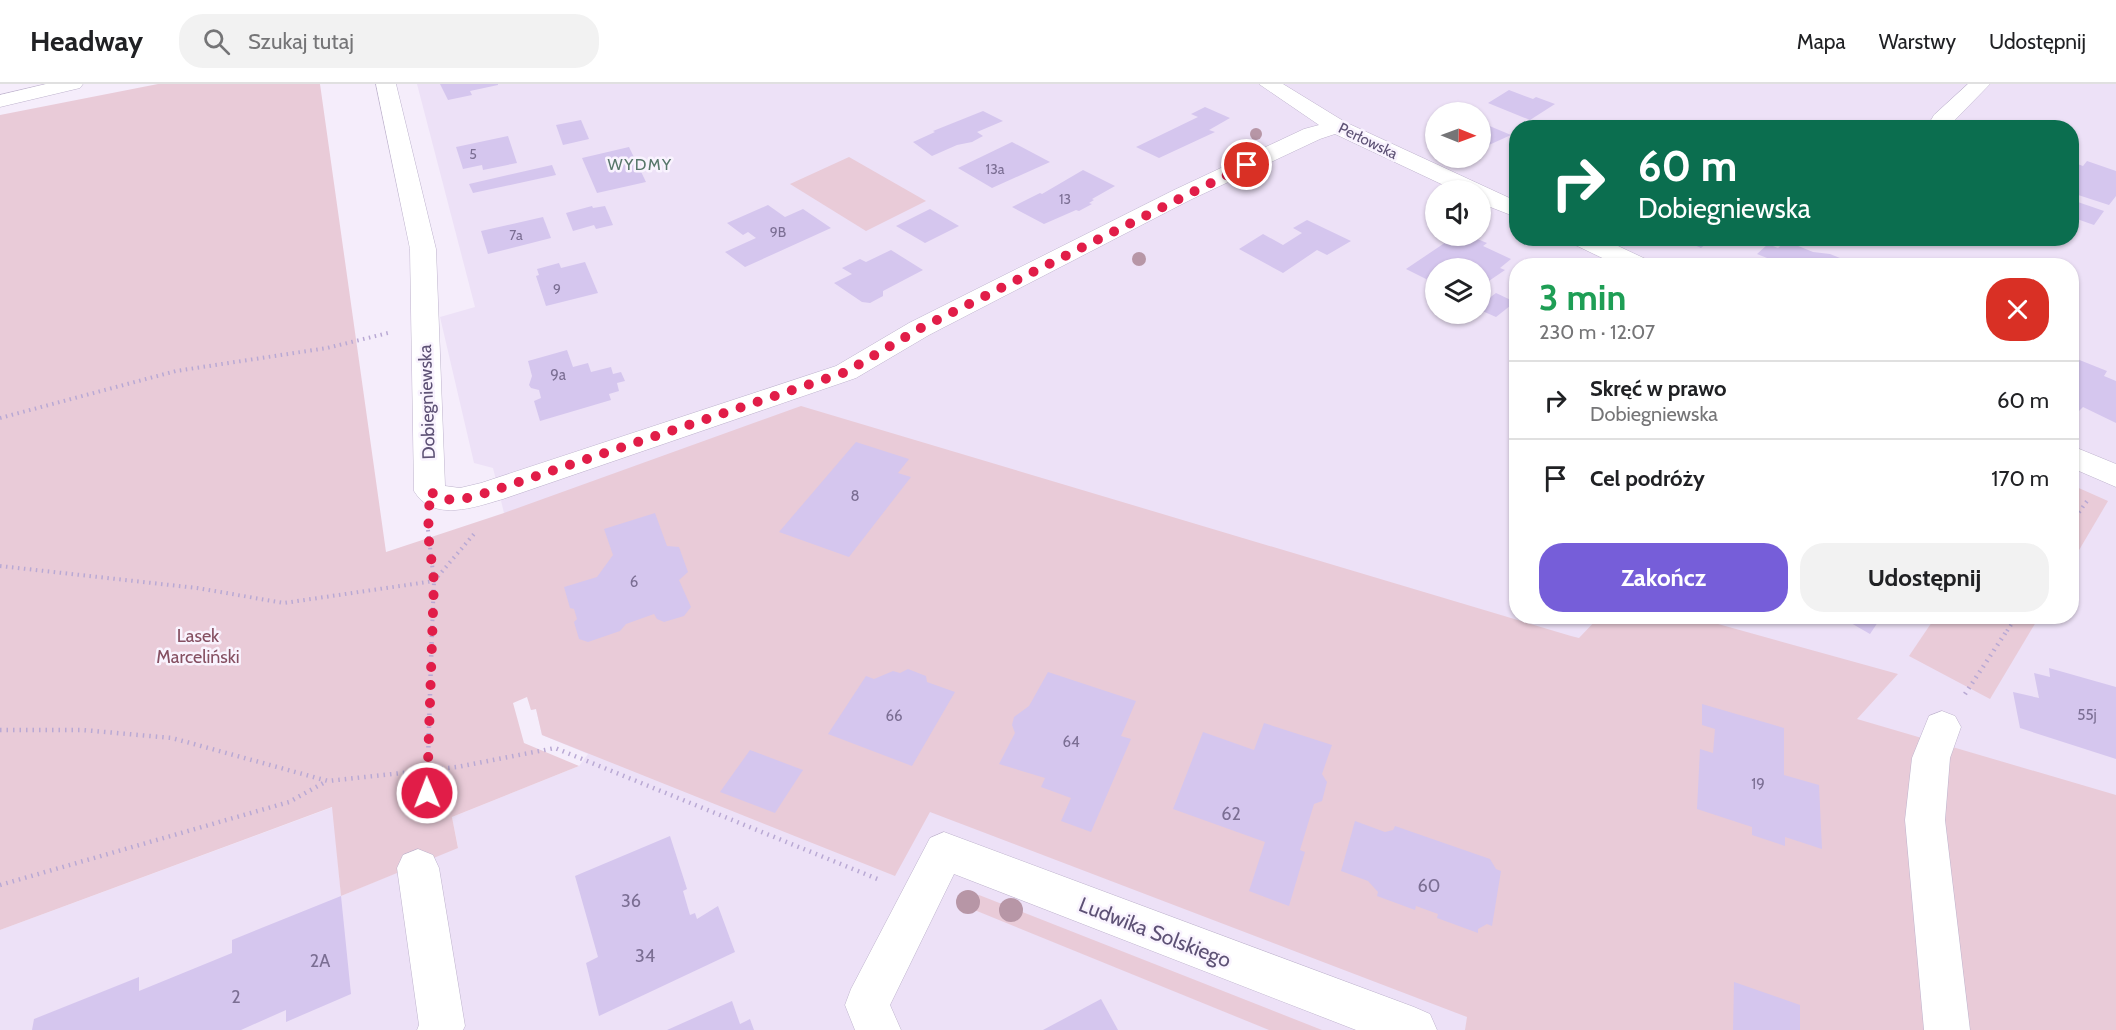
<!DOCTYPE html>
<html lang="pl">
<head>
<meta charset="utf-8">
<style>
  body { margin:0; font-family:Cabin,sans-serif; background:#f2f2f2; color:#202124; height:100vh; display:flex; flex-direction:column; font-size:22px; white-space:nowrap }
  * { box-sizing:border-box; margin:0 }
  p { font-size:20px; color:#757577 }
  .icon { flex:none; width:33px; height:33px; fill:none; stroke:currentColor; stroke-width:2; stroke-linecap:round; stroke-linejoin:round }
  .map { position:relative; flex:1; overflow:hidden }
  .panel { position:absolute; left:1509px; top:174px; width:570px; height:366px; display:flex; flex-direction:column; background:#fff; border-radius:24px; box-shadow:0 2px 4px #0004 }
  .panel>* { flex:none }
  .banner { position:absolute; left:1509px; top:36px; width:570px; height:126px; border-radius:24px; box-shadow:0 2px 4px #0004; background:#0b6e4f; color:#fff; overflow:hidden }
  .needle { width:39px; rotate:91deg }
  .fabs { position:absolute; left:1425px; top:18px; display:grid; gap:12px }
  .fabs a { display:grid; place-items:center; width:66px; height:66px; border-radius:50%; background:#fff; box-shadow:0 2px 4px #0004; font-size:30px }
  .pin { position:absolute; display:grid; place-items:center; width:51px; height:51px; color:#fff; margin:-26px; border:3px solid #fff; border-radius:50%; box-shadow:0 2px 6px #0007 }
  .me { position:absolute; width:66px; margin:-33px; rotate:359deg; stroke-linejoin:round; filter:drop-shadow(0 0 4px #0008) }
  .turn { display:flex; align-items:center; gap:21px; height:126px; padding:0 30px; font-size:27px }
  .turn .icon { width:78px; height:78px; stroke-width:2.5 }
  .turn b { display:block; font-size:42px; line-height:51px }
  .round { display:grid; place-items:center; flex:none; width:63px; height:63px; border-radius:24px; background:#f2f2f2 }
  .overview { display:flex; align-items:center; justify-content:space-between; height:102px; padding:0 30px }
  h1 { font-size:36px; font-weight:700; line-height:45px; color:#1e9e55 }
  .action { display:flex; gap:12px; margin-top:auto; padding:12px 30px }
  .action a { flex:1; height:69px; border-radius:24px; background:#765ed9; color:#fff; font-size:24px; font-weight:700; line-height:69px; text-align:center }
  .action a+a { background:#f2f2f2; color:#202124 }
  ul { padding:0; list-style:none }
  li { display:flex; align-items:center; gap:18px; height:78px; padding:0 30px; border-top:2px solid #e0e0e0 }
  li div { flex:1 }
  li b { display:block; font-size:22px }
  li em { font-style:normal }
  header { display:flex; align-items:center; gap:36px; box-sizing:border-box; height:84px; padding:0 30px; background:#fff; border-bottom:2px solid #e0e0e0 }
  header strong { font-size:28px }
  nav { display:flex; gap:33px; margin-inline-start:auto; font-size:21px }
  .search { width:420px; height:54px; background:#f2f2f2; display:flex; align-items:center; gap:15px; box-sizing:border-box; padding:0 21px; border-radius:24px; color:#757577; font-size:22px }
  .map>svg:first-child { display:block }
  .residential { fill:#ede1f7; fill-rule:evenodd }
  .green { fill:#e9cbd8 }
  .building { fill:#d5c6ee }
  .lines { fill:none; stroke-linecap:round; stroke-linejoin:round }
  .minor-casing { stroke:#beb3cd; stroke-width:1 }
  .path-far1 { stroke:#b9a9d4; stroke-width:4; stroke-dasharray:1.5 4.5; stroke-linecap:butt }
  .path { stroke:#b9a9d4; stroke-width:4.5; stroke-dasharray:1.5 5; stroke-linecap:butt }
  .minor { fill:#fff; fill-rule:evenodd }
  .tree { fill:#b796a6 }
  .route { stroke:#e11d48; stroke-width:10; stroke-dasharray:0 18 }
  .labels { text-anchor:middle; dominant-baseline:central; stroke-width:5; stroke-linejoin:round; paint-order:stroke }
  .far-number-label { font-size:14px; fill:#7b6e93 }
  .far-street-label { font-size:15px; fill:#5d5175; stroke:#f9f3fe }
  .number-label { font-size:15px; fill:#7b6e93 }
  .far-neighbourhood-label { font-size:16px; letter-spacing:1.5px; fill:#57766a; stroke:#f9f3fe }
  .street-label { font-size:18px; fill:#5d5175; stroke:#f9f3fe }
  .park-label { font-size:18px; fill:#854f61; stroke:#f9f3fe }
  .near-number-label { font-size:18px; fill:#7b6e93 }
  .near-street-label { font-size:21px; fill:#5d5175; stroke:#f9f3fe }
</style>
</head>
<body>
<header>
<strong>Headway</strong>
<div class="search"><svg class="icon" aria-label="search" viewBox="0 0 24 24"><circle cx="10" cy="10" r="6"/><path d="M15 15l6 6"/></svg>Szukaj tutaj</div>
<nav><a>Mapa</a><a>Warstwy</a><a>Udostępnij</a></nav>
</header>
<div class="map">
<svg width="2116" height="946" viewBox="0 0 2116 946">
  <rect width="100%" height="100%" fill="#f5edfb"/>
  <!-- residential -->
  <path class="residential" d="M 417,0 L 2116,0 L 2116,946 L 0,946 L 0,846 L 333,723 L 341,812 L 458,763 L 452,733 L 579,682 L 588,670 L 542,651 L 536,625 L 531,626 L 489,446 L 504,429 L 493,384 L 474,379 L 440,233 L 475,223 ZM 1436,28 L 1480,28 L 1480,74 L 1436,74 ZM 1516,44 L 2072,44 L 2072,154 L 1516,154 ZM 1436,106 L 1480,106 L 1480,152 L 1436,152 ZM 1516,182 L 2072,182 L 2072,532 L 1516,532 ZM 1436,184 L 1480,184 L 1480,230 L 1436,230 Z"/>
  <!-- green -->
  <g class="green">
    <path d="M 158,0 L 320,0 L 386,468 L 504,429 L 801,322 L 1571,552 L 1579,554 L 1599,533 L 1693,533 L 1898,590 L 1857,635 L 2116,711 L 2116,946 L 1465,946 L 1467,933 L 930,728 L 895,792 L 542,651 L 536,625 L 531,626 L 527,613 L 513,619 L 524,659 L 579,682 L 452,733 L 458,764 L 341,812 L 332,723 L 0,846 L 0,31 Z"/>
    <path d="M 849,73 L 926,117 L 866,147 L 790,100 Z"/>
    <path d="M 2072,401 L 2108,417 L 2072,478 Z"/>
    <path d="M 1936,532 L 2039,532 L 2039,533 L 1990,615 L 1909,572 Z"/>
    <path d="M 979,811 L 1322,946 L 1269,946 L 972,825 Z"/>
  </g>
  <!-- building -->
  <g class="building">
    <path d="M 440,0 L 498,0 L 498,1 L 470,7 L 472,11 L 448,16 Z"/>
    <path d="M 1509,6 L 1533,15 L 1536,13 L 1555,20 L 1530,36 L 1488,19 Z"/>
    <path d="M 1205,23 L 1230,34 L 1209,46 L 1215,48 L 1159,74 L 1136,63 L 1198,33 L 1191,30 Z"/>
    <path d="M 983,27 L 1003,37 L 977,48 L 983,52 L 972,58 L 957,61 L 932,72 L 913,58 L 935,48 L 933,47 Z"/>
    <path d="M 581,36 L 589,55 L 563,61 L 556,41 Z"/>
    <path d="M 1844,36 L 1862,36 L 1880,42 L 1843,44 L 1846,41 Z"/>
    <path d="M 1480,38 L 1511,51 L 1480,65 Z"/>
    <path d="M 508,52 L 517,79 L 483,86 L 482,81 L 463,85 L 456,63 Z"/>
    <path d="M 1012,58 L 1050,78 L 992,104 L 958,84 Z"/>
    <path d="M 629,63 L 646,98 L 597,109 L 582,74 Z"/>
    <path d="M 2087,77 L 2116,87 L 2116,112 L 2109,121 L 2072,109 L 2072,78 L 2083,82 Z"/>
    <path d="M 552,81 L 556,91 L 473,109 L 469,100 Z"/>
    <path d="M 1083,86 L 1115,102 L 1092,115 L 1094,116 L 1089,119 L 1092,120 L 1079,127 L 1076,126 L 1044,140 L 1012,123 L 1040,109 L 1042,110 Z"/>
    <path d="M 2072,116 L 2104,127 L 2094,141 L 2077,135 L 2072,142 Z"/>
    <path d="M 768,121 L 785,133 L 803,125 L 831,144 L 745,183 L 725,168 L 756,154 L 748,148 L 743,151 L 727,139 Z"/>
    <path d="M 592,122 L 593,124 L 605,122 L 613,141 L 596,145 L 594,141 L 573,147 L 566,129 Z"/>
    <path d="M 930,125 L 959,142 L 925,159 L 896,142 Z"/>
    <path d="M 543,133 L 551,154 L 488,170 L 481,147 Z"/>
    <path d="M 1307,136 L 1351,157 L 1327,171 L 1317,166 L 1283,189 L 1239,165 L 1263,150 L 1283,161 L 1302,149 L 1293,144 Z"/>
    <path d="M 1455,152 L 1470,152 L 1487,159 L 1483,162 L 1511,175 L 1500,184 L 1505,186 L 1480,203 L 1480,184 L 1436,184 L 1436,200 L 1406,185 Z"/>
    <path d="M 1679,154 L 1712,154 L 1701,164 Z"/>
    <path d="M 1786,157 L 1813,168 L 1830,170 L 1860,182 L 1758,182 L 1767,174 L 1757,170 L 1768,160 L 1778,164 Z"/>
    <path d="M 891,166 L 923,186 L 883,207 L 883,212 L 870,219 L 862,218 L 834,199 L 852,190 L 842,184 L 860,175 L 866,178 Z"/>
    <path d="M 585,178 L 598,209 L 546,222 L 536,192 L 539,191 L 537,185 L 559,179 L 561,184 Z"/>
    <path d="M 1496,209 L 1515,218 L 1496,233 L 1480,226 L 1480,221 Z"/>
    <path d="M 567,266 L 573,283 L 588,279 L 591,288 L 611,283 L 613,290 L 621,288 L 625,297 L 617,299 L 619,307 L 609,310 L 611,316 L 540,337 L 534,317 L 541,314 L 539,306 L 531,304 L 529,301 L 532,292 L 528,277 Z"/>
    <path d="M 2072,273 L 2107,287 L 2104,292 L 2116,297 L 2116,339 L 2083,323 L 2079,327 L 2072,324 Z"/>
    <path d="M 856,358 L 909,375 L 898,389 L 911,393 L 849,473 L 779,448 Z"/>
    <path d="M 655,429 L 667,462 L 679,463 L 688,488 L 679,496 L 691,523 L 684,532 L 664,538 L 657,535 L 654,530 L 626,540 L 620,547 L 588,558 L 579,555 L 574,538 L 577,535 L 574,525 L 570,524 L 564,503 L 597,493 L 613,471 L 604,445 Z"/>
    <path d="M 1844,532 L 1882,532 L 1870,550 L 1844,535 Z"/>
    <path d="M 2049,584 L 2116,603 L 2116,675 L 2020,644 L 2013,608 L 2039,614 L 2034,589 L 2050,593 Z"/>
    <path d="M 908,585 L 926,592 L 927,598 L 955,608 L 912,682 L 828,650 L 866,592 L 874,595 L 893,587 L 900,589 Z"/>
    <path d="M 1048,588 L 1136,617 L 1121,652 L 1131,655 L 1091,748 L 1061,737 L 1071,714 L 1041,703 L 1045,694 L 999,680 L 1015,649 L 1012,641 L 1014,633 L 1029,622 Z"/>
    <path d="M 1702,620 L 1784,644 L 1784,691 L 1819,701 L 1822,765 L 1785,753 L 1785,762 L 1752,751 L 1752,743 L 1697,725 L 1700,665 L 1713,669 L 1715,645 L 1702,641 Z"/>
    <path d="M 1264,639 L 1332,661 L 1322,690 L 1327,698 L 1322,717 L 1314,720 L 1300,766 L 1305,768 L 1289,822 L 1249,807 L 1265,758 L 1173,725 L 1203,648 L 1254,666 Z"/>
    <path d="M 750,666 L 803,686 L 775,729 L 720,708 Z"/>
    <path d="M 1355,737 L 1385,748 L 1393,746 L 1395,742 L 1490,775 L 1496,785 L 1501,787 L 1492,842 L 1487,840 L 1478,845 L 1478,849 L 1437,834 L 1438,830 L 1416,822 L 1415,826 L 1377,812 L 1378,808 L 1368,797 L 1341,787 Z"/>
    <path d="M 670,752 L 687,805 L 683,807 L 690,831 L 695,829 L 697,835 L 718,822 L 735,868 L 599,932 L 586,879 L 598,873 L 575,792 Z"/>
    <path d="M 341,812 L 351,910 L 286,938 L 286,926 L 241,946 L 32,946 L 34,935 L 139,893 L 139,907 L 232,869 L 232,856 Z"/>
    <path d="M 1734,898 L 1800,921 L 1800,946 L 1733,946 Z"/>
    <path d="M 1101,915 L 1118,946 L 1043,946 Z"/>
    <path d="M 732,917 L 740,940 L 750,935 L 754,946 L 667,946 Z"/>
  </g>
  <g class="lines">
    <defs>
      <g id="minor">
        <path d="M 46,0 L 83,0 L 80,4 L 0,23 L 0,11 Z"/>
        <path d="M 376,0 L 396,0 L 436,165 L 445,402 L 460,404 L 481,399 L 836,282 L 909,239 L 1174,106 L 1304,45 L 1319,41 L 1259,0 L 1283,0 L 1345,38 L 1516,117 L 1516,133 L 1480,119 L 1480,106 L 1454,106 L 1335,50 L 1320,55 L 1190,116 L 929,251 L 856,294 L 503,415 C 475,423 433,439 414,407 L 410,165 Z"/>
        <path d="M 1968,0 L 1990,0 L 1950,41 L 1934,41 L 1931,36 L 1934,31 Z"/>
        <path d="M 1568,154 L 1601,154 L 1650,177 L 1653,182 L 1619,182 L 1571,159 Z"/>
        <path d="M 2072,362 L 2116,380 L 2116,403 L 2072,384 Z"/>
        <path d="M 1942,627 L 1955,632 L 1961,643 L 1950,674 L 1945,736 L 1970,946 L 1924,946 L 1905,736 L 1912,674 L 1929,632 Z"/>
        <path d="M 944,748 L 1414,923 L 1430,930 L 1437,946 L 1356,946 L 954,790 L 890,921 L 901,946 L 855,946 L 845,921 L 851,905 L 930,754 Z"/>
        <path d="M 418,765 L 433,771 L 439,784 L 465,942 L 463,946 L 417,946 L 419,941 L 397,784 L 403,771 Z"/>
      </g>
    </defs>
    <!-- minor casing -->
    <use href="#minor" class="minor-casing"/>
    <!-- path-far1 -->
    <g class="path-far1">
      <path d="M 0,334 L 176,287 L 327,264 L 388,249"/>
      <path d="M 2072,438 L 2087,417"/>
      <path d="M 428,446 L 434,497 L 432,547"/>
      <path d="M 0,482 L 197,504 L 284,519 L 434,497 L 474,450"/>
      <path d="M 2007,547 L 2017,532"/>
    </g>
    <!-- path -->
    <g class="path">
      <path d="M 1965,610 L 2008,545"/>
      <path d="M 0,646 L 83,646 L 172,654 L 328,697 L 457,683 L 555,664 L 880,796"/>
      <path d="M 427,709 L 432,545"/>
      <path d="M 0,801 L 289,718 L 327,697"/>
    </g>
    <!-- minor -->
    <use href="#minor" class="minor"/>
  </g>
  <!-- trees -->
  <g class="tree">
    <circle cx="1256" cy="50" r="6"/>
    <circle cx="1139" cy="175" r="7"/>
    <circle cx="968" cy="818" r="12"/>
    <circle cx="1011" cy="826" r="12"/>
  </g>
  <g class="lines">
    <!-- route -->
    <path class="route" d="M 427,709 L 434,497 L 428,449 L 430,407 C 447,423 471,413 492,407 L 846,288 L 919,245 L 1247,81"/>
  </g>
  <g class="labels">
    <!-- far-number labels -->
    <g class="far-number-label">
      <text x="473" y="70">5</text>
      <text x="995" y="85">13a</text>
      <text x="1065" y="115">13</text>
      <text x="778" y="148">9B</text>
      <text x="516" y="151">7a</text>
      <text x="557" y="205">9</text>
    </g>
    <!-- far-street labels -->
    <g class="far-street-label">
      <text transform="translate(1368 57) rotate(26)">Perłowska</text>
    </g>
    <!-- number labels -->
    <g class="number-label">
      <text x="558" y="291">9a</text>
      <text x="855" y="412">8</text>
      <text x="634" y="498">6</text>
      <text x="2087" y="631">55j</text>
      <text x="894" y="632">66</text>
      <text x="1071" y="658">64</text>
      <text x="1758" y="700">19</text>
    </g>
    <!-- far-neighbourhood labels -->
    <g class="far-neighbourhood-label">
      <text x="640" y="80">WYDMY</text>
    </g>
    <!-- street labels -->
    <g class="street-label">
      <text transform="translate(427 318) rotate(-92)">Dobiegniewska</text>
    </g>
    <!-- park labels -->
    <g class="park-label">
      <text x="198" y="552">Lasek<tspan x="198" dy="21">Marceliński</tspan></text>
    </g>
    <!-- near-number labels -->
    <g class="near-number-label">
      <text x="1231" y="730">62</text>
      <text x="1429" y="802">60</text>
      <text x="631" y="817">36</text>
      <text x="645" y="872">34</text>
      <text x="320" y="877">2A</text>
      <text x="236" y="913">2</text>
    </g>
    <!-- near-street labels -->
    <g class="near-street-label">
      <text transform="translate(1155 848) rotate(21)">Ludwika Solskiego</text>
    </g>
  </g>
</svg>
<div class="fabs">
<a><svg class="needle" viewBox="-14 -14 28 28"><path d="M0-13l5 13h-10z" fill="#e53935"/><path d="M0 13l5-13h-10z" fill="#757577"/></svg></a>
<a><svg class="icon" aria-label="sound" viewBox="0 0 24 24"><path d="M4 9h4l5-4v14l-5-4H4zM17 9q2 3 0 6"/></svg></a>
<a><svg class="icon" aria-label="layers" viewBox="0 0 24 24"><path d="M12 4l9 5-9 5-9-5zM3 14l9 5 9-5"/></svg></a>
</div>
<div class="pin" style="left:1247px;top:81px;background:#d93025"><svg class="icon" aria-label="arrive" viewBox="0 0 24 24"><path d="M6 21V4h12l-3 4 3 4H6"/></svg></div>
<svg class="me" style="left:427px;top:709px" viewBox="-20 -20 40 40"><circle r="17" fill="#e11d48" stroke="#fff" stroke-width="3"/><path d="M0-11L8 9 0 5-8 9z" fill="#fff"/></svg>
<div class="banner">
<div class="turn"><svg class="icon" aria-label="right" viewBox="0 0 24 24"><path d="M7 20v-9h11M14 6l5 5-5 5"/></svg><div><b>60 m</b>Dobiegniewska</div></div>
</div>
<section class="panel">
<div class="overview"><div><h1>3 min</h1><p>230 m · 12:07</p></div><a class="round" style="background:#d93025;color:#fff"><svg class="icon" aria-label="close" viewBox="0 0 24 24"><path d="M6 6l12 12M18 6L6 18"/></svg></a></div>
<ul>
<li><svg class="icon" aria-label="right" viewBox="0 0 24 24"><path d="M7 20v-9h11M14 6l5 5-5 5"/></svg><div><b>Skręć w prawo</b><p>Dobiegniewska</p></div><em>60 m</em></li>
<li><svg class="icon" aria-label="arrive" viewBox="0 0 24 24"><path d="M6 21V4h12l-3 4 3 4H6"/></svg><div><b>Cel podróży</b></div><em>170 m</em></li>
</ul>
<div class="action"><a>Zakończ</a><a>Udostępnij</a></div>
</section>
</div>
</body>
</html>
